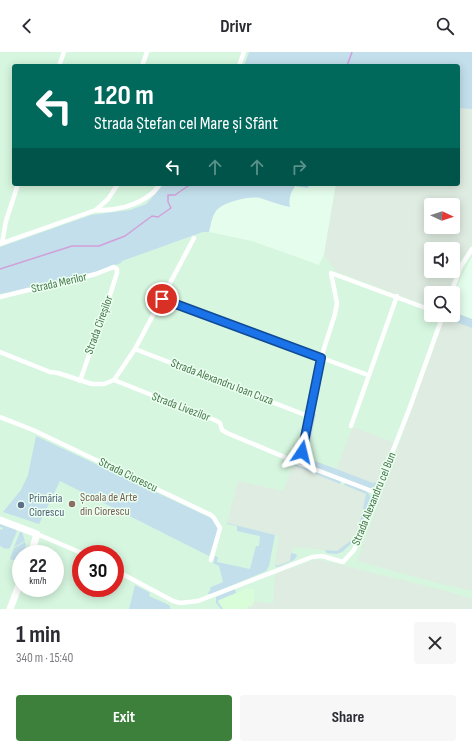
<!DOCTYPE html>
<html lang="en">
<head>
<meta charset="utf-8">
<style>
  body { margin:0; font-family:"Sofia Sans Condensed",sans-serif; background:#f7f7f7; color:#2b2b33; height:100vh; display:flex; flex-direction:column; font-size:15px; white-space:nowrap }
  * { box-sizing:border-box; margin:0 }
  p { font-size:13px; color:#7c7c81 }
  .icon { flex:none; width:22px; height:22px; fill:none; stroke:currentColor; stroke-width:2; stroke-linecap:round; stroke-linejoin:round }
  .map { position:relative; height:557px; overflow:hidden }
  .side { display:flex; flex-direction:column; background:#fff; flex:1 }
  .side>* { flex:none }
  .banner { position:absolute; left:12px; top:12px; width:448px; height:122px; border-radius:4px; box-shadow:0 2px 10px #0003; background:#00695c; color:#fff; overflow:hidden }
  .needle { width:26px; rotate:94deg }
  .buttons { position:absolute; left:424px; top:146px; display:grid; gap:8px }
  .buttons a { display:grid; place-items:center; width:36px; height:36px; border-radius:4px; background:#fff; box-shadow:0 2px 10px #0003; font-size:20px }
  .speed { position:absolute; left:12px; top:493px; display:flex; gap:8px; font-size:20px; font-weight:700; text-align:center }
  .speed>* { display:grid; place-content:center; width:52px; height:52px; border-radius:50%; background:#fff; box-shadow:0 2px 10px #0003; line-height:1 }
  .speed small { font-size:10px; font-weight:400 }
  .speed .limit { border:6px solid #d22; background:#fff; color:#111 }
  .pin { position:absolute; display:grid; place-items:center; width:34px; height:34px; color:#fff; margin:-17px; border:2px solid #fff; border-radius:50%; box-shadow:0 1px 4px #0007 }
  .me { position:absolute; width:44px; margin:-22px; rotate:10deg; stroke-linejoin:round; filter:drop-shadow(0 0 3px #0008) }
  .turn { display:flex; align-items:center; gap:14px; height:84px; padding:0 16px; font-size:18px }
  .turn .icon { width:52px; height:52px; stroke-width:2.5 }
  .turn b { display:block; font-size:28px; line-height:34px }
  .lanes { display:flex; align-items:center; height:38px; padding:0 16px; background:#0003; justify-content:center; gap:20px; direction:ltr }
  .lanes .off { opacity:.35 }
  .round { display:grid; place-items:center; flex:none; width:42px; height:42px; border-radius:4px; background:#f7f7f7 }
  .summary { display:flex; align-items:center; justify-content:space-between; height:68px; padding:0 16px }
  h1 { font-size:24px; font-weight:700; line-height:30px }
  .action { display:flex; gap:8px; margin-top:auto; padding:8px 16px }
  .action a { flex:1; height:46px; border-radius:4px; background:#3d803c; color:#fff; font-size:16px; font-weight:700; line-height:46px; text-align:center }
  .action a+a { background:#f7f7f7; color:#2b2b33 }
  header { display:flex; justify-content:space-between; align-items:center; height:52px; padding:0 16px; background:#fff; font-size:18px; font-weight:700 }
  .map>svg:first-child { display:block }
  .residential { fill:#d6f6df; fill-rule:evenodd }
  .commercial { fill:#d8fdd8 }
  .industrial { fill:#dfece1; fill-rule:evenodd }
  .green { fill:#c3dfeb }
  .lines { fill:none; stroke-linecap:round; stroke-linejoin:round }
  .stream { stroke:#d19fd9; stroke-width:1.5 }
  .street { stroke:#fff; stroke-width:4.5 }
  .secondary { stroke:#fff; stroke-width:7 }
  .route-casing { stroke:#114b97; stroke-width:10 }
  .route { stroke:#1a73e8; stroke-width:7 }
  .education-dot { fill:#8d6e63; stroke:#ebfff1; stroke-width:1.5 }
  .service-dot { fill:#5c6f8a; stroke:#ebfff1; stroke-width:1.5 }
  .labels { text-anchor:middle; dominant-baseline:central; stroke-width:3; stroke-linejoin:round; paint-order:stroke }
  .street-label { font-size:12px; fill:#49764c; stroke:#ebfff1 }
  .education-label { font-size:12px; fill:#785e54; stroke:#ebfff1; text-anchor:start }
  .service-label { font-size:12px; fill:#4e5e75; stroke:#ebfff1; text-anchor:start }
</style>
</head>
<body>
<header><svg class="icon" aria-label="back" viewBox="0 0 24 24"><path d="M15 5l-7 7 7 7"/></svg>Drivr<svg class="icon" aria-label="search" viewBox="0 0 24 24"><circle cx="10" cy="10" r="6"/><path d="M15 15l6 6"/></svg></header>
<div class="map">
<svg width="472" height="557" viewBox="0 0 472 557">
  <rect width="100%" height="100%" fill="#e5fdec"/>
  <!-- residential -->
  <path class="residential" d="M 0,0 L 249,0 L 244,14 L 14,14 L 14,132 L 164,132 L 146,152 L 130,158 L 158,196 L 203,180 L 209,180 L 252,189 L 319,213 L 324,203 L 336,132 L 458,132 L 472,56 L 472,205 L 461,225 L 453,247 L 453,241 L 431,241 L 431,263 L 453,263 L 453,260 L 472,267 L 472,557 L 0,557 ZM 431,153 L 453,153 L 453,175 L 431,175 ZM 431,197 L 453,197 L 453,219 L 431,219 ZM 21,502 L 55,502 L 55,536 L 21,536 ZM 81,502 L 115,502 L 115,536 L 81,536 Z"/>
  <!-- commercial -->
  <path class="commercial" d="M 246,537 L 254,537 L 254,549 L 252,555 L 248,554 L 247,557 L 223,557 L 218,550 L 219,548 Z"/>
  <!-- industrial -->
  <g class="industrial">
    <path d="M 458,55 L 472,56 L 472,190 L 468,199 L 460,208 L 448,241 L 431,241 L 431,255 L 337,220 L 324,203 L 336,132 L 458,132 ZM 431,153 L 453,153 L 453,175 L 431,175 ZM 431,197 L 453,197 L 453,219 L 431,219 Z"/>
    <path d="M 445,266 L 472,276 L 472,539 L 438,531 L 357,509 L 387,426 L 390,422 L 390,417 Z"/>
    <path d="M 353,375 L 393,390 L 377,430 L 373,431 L 336,418 Z"/>
    <path d="M 293,413 L 366,442 L 357,484 L 337,499 L 293,495 L 290,509 L 277,514 L 275,511 L 279,484 L 227,471 L 238,429 L 283,439 Z"/>
    <path d="M 317,507 L 446,539 L 472,547 L 472,557 L 247,557 L 248,554 L 252,555 L 254,549 L 273,552 L 275,522 Z"/>
  </g>
  <!-- green -->
  <g class="green">
    <path d="M 249,0 L 472,0 L 472,57 L 458,56 L 458,14 L 244,14 Z"/>
    <path d="M 164,132 L 309,132 L 308,136 L 295,134 C 291,140 288,147 290,155 C 280,153 270,149 260,146 C 249,144 223,150 216,159 C 211,166 211,173 209,180 L 203,180 L 122,209 L 121,211 L 95,220 L 47,233 L 0,242 L 0,195 L 91,163 L 130,158 L 146,152 Z"/>
    <path d="M 453,260 L 472,267 L 472,276 L 445,266 L 446,263 L 453,263 Z"/>
    <path d="M 312,360 L 316,362 L 307,406 L 373,431 L 377,430 C 375,435 374,436 368,436 L 307,413 L 304,407 L 303,402 Z"/>
    <path d="M 36,384 L 213,467 L 219,476 L 209,504 L 60,429 L 39,472 L 3,460 L 21,438 L 28,423 Z"/>
    <path d="M 296,412 L 341,429 L 340,432 L 293,413 Z"/>
    <path d="M 345,431 C 354,434 369,436 371,447 L 360,482 L 355,488 L 342,500 L 336,502 L 327,501 L 325,498 L 337,499 L 357,484 L 366,442 L 344,433 Z"/>
    <path d="M 227,471 L 275,483 L 269,514 L 266,519 L 209,543 L 208,541 L 211,537 L 209,536 L 223,530 L 219,514 L 213,511 L 215,504 L 218,505 L 217,510 L 250,517 L 256,494 L 259,494 L 260,484 L 237,479 L 237,474 L 227,472 Z"/>
    <path d="M 0,472 L 16,478 L 17,479 L 10,496 C 5,498 4,496 0,494 L 0,477 L 2,478 L 3,476 L 0,475 Z"/>
    <path d="M 20,480 L 22,480 L 25,489 L 14,495 Z"/>
    <path d="M 25,490 L 26,493 L 23,502 L 21,502 L 20,510 L 10,507 L 14,496 Z"/>
    <path d="M 291,501 L 296,502 L 297,504 L 294,508 L 278,515 L 276,515 L 275,511 L 277,514 L 290,509 Z"/>
    <path d="M 135,533 L 150,541 L 149,544 L 169,553 L 171,557 L 129,557 Z"/>
    <path d="M 235,537 L 236,541 L 219,548 L 218,550 L 223,557 L 221,557 L 216,551 L 216,545 Z"/>
  </g>
  <g class="lines">
    <!-- stream -->
    <g class="stream">
      <path d="M 347,14 L 352,0"/>
      <path d="M 0,217 L 72,194 L 99,194 L 125,184 L 152,164 L 158,165 L 171,156 L 168,150 L 168,143 L 175,143 L 191,132"/>
    </g>
    <!-- street -->
    <g class="street">
      <path d="M 59,14 L 64,0"/>
      <path d="M 142,14 L 147,0"/>
      <path d="M 239,14 L 244,0"/>
      <path d="M 96,158 L 108,147 L 118,132"/>
      <path d="M 2,191 L 6,169 L 18,132"/>
      <path d="M 0,192 L 96,158 C 114,159 137,154 151,142 C 155,140 157,135 160,132"/>
      <path d="M 331,221 L 431,258"/>
      <path d="M 451,241 L 461,214 L 472,197"/>
      <path d="M 0,245 L 28,238 L 44,236 L 54,232 L 68,229 L 96,222 L 111,216 L 114,215 L 117,217 L 117,221 L 111,240 L 80,329"/>
      <path d="M 162,247 L 368,323"/>
      <path d="M 135,297 L 308,364"/>
      <path d="M 0,300 L 50,320 L 58,321 L 92,332 L 104,332 L 114,328 L 217,369 L 220,371 L 222,378 L 227,381 L 301,412 L 377,441"/>
      <path d="M 114,328 L 135,297 L 194,186"/>
      <path d="M 0,365 L 33,378 L 211,463 L 214,466 L 220,476 L 211,508"/>
      <path d="M 351,374 L 397,244"/>
      <path d="M 301,412 L 308,364 L 321,306 L 335,262 L 337,251 L 331,221"/>
      <path d="M 37,482 L 84,502"/>
      <path d="M 115,518 L 173,549 L 180,551 L 198,549 L 312,505 L 322,504 L 343,510 L 354,498 L 359,486 L 410,355 L 443,263"/>
    </g>
    <!-- secondary -->
    <g class="secondary">
      <path d="M 0,468 L 37,482 L 31,502"/>
      <path d="M 10,557 L 21,528"/>
    </g>
  </g>
  <g class="lines">
    <defs>
      <path id="route" d="M 162,247 L 321,306 L 302,400"/>
    </defs>
    <!-- route casing -->
    <use href="#route" class="route-casing"/>
    <!-- route -->
    <use href="#route" class="route"/>
  </g>
  <!-- markers -->
  <circle class="education-dot" cx="72" cy="452" r="4"/>
  <circle class="service-dot" cx="21" cy="453" r="4"/>
  <g class="labels">
    <!-- street labels -->
    <g class="street-label">
      <text transform="translate(59 231) rotate(-13)">Strada Merilor</text>
      <text transform="translate(99 273) rotate(-70)">Strada Cireșilor</text>
      <text transform="translate(222 330) rotate(21)">Strada Alexandru Ioan Cuza</text>
      <text transform="translate(181 355) rotate(21)">Strada Livezilor</text>
      <text transform="translate(128 423) rotate(26)">Strada Ciorescu</text>
      <text transform="translate(374 447) rotate(-68)">Strada Alexandru cel Bun</text>
    </g>
    <!-- education labels -->
    <g class="education-label">
      <text x="80" y="445">Școala de Arte<tspan x="80" dy="14">din Ciorescu</tspan></text>
    </g>
    <!-- service labels -->
    <g class="service-label">
      <text x="29" y="446">Primăria<tspan x="29" dy="14">Ciorescu</tspan></text>
    </g>
  </g>
</svg>
<div class="buttons">
<a><svg class="needle" viewBox="-14 -14 28 28"><path d="M0-13l5 13h-10z" fill="#e53935"/><path d="M0 13l5-13h-10z" fill="#7c7c81"/></svg></a>
<a><svg class="icon" aria-label="sound" viewBox="0 0 24 24"><path d="M4 9h4l5-4v14l-5-4H4zM17 9q2 3 0 6"/></svg></a>
<a><svg class="icon" aria-label="search" viewBox="0 0 24 24"><circle cx="10" cy="10" r="6"/><path d="M15 15l6 6"/></svg></a>
</div>
<div class="speed"><div>22<small>km/h</small></div><div class="limit">30</div></div>
<div class="pin" style="left:162px;top:247px;background:#d93025"><svg class="icon" aria-label="arrive" viewBox="0 0 24 24"><path d="M6 21V4h12l-3 4 3 4H6"/></svg></div>
<svg class="me" style="left:302px;top:400px" viewBox="-20 -20 40 40"><path d="M0-17L14 15 0 8-14 15z" fill="#1a73e8" stroke="#fff" stroke-width="4"/></svg>
<div class="banner">
<div class="turn"><svg class="icon" aria-label="left" viewBox="0 0 24 24"><path d="M17 20v-9H6M10 6l-5 5 5 5"/></svg><div><b>120 m</b>Strada Ștefan cel Mare și Sfânt</div></div>
<div class="lanes"><svg class="icon" aria-label="left" viewBox="0 0 24 24"><path d="M17 20v-9H6M10 6l-5 5 5 5"/></svg><svg class="icon off" aria-label="ahead" viewBox="0 0 24 24"><path d="M12 20V5M6 11l6-6 6 6"/></svg><svg class="icon off" aria-label="ahead" viewBox="0 0 24 24"><path d="M12 20V5M6 11l6-6 6 6"/></svg><svg class="icon off" aria-label="right" viewBox="0 0 24 24"><path d="M7 20v-9h11M14 6l5 5-5 5"/></svg></div>
</div>
</div>
<section class="side">
<div class="summary"><div><h1>1 min</h1><p>340 m · 15:40</p></div><a class="round"><svg class="icon" aria-label="close" viewBox="0 0 24 24"><path d="M6 6l12 12M18 6L6 18"/></svg></a></div>
<div class="action"><a>Exit</a><a>Share</a></div>
</section>
</body>
</html>
